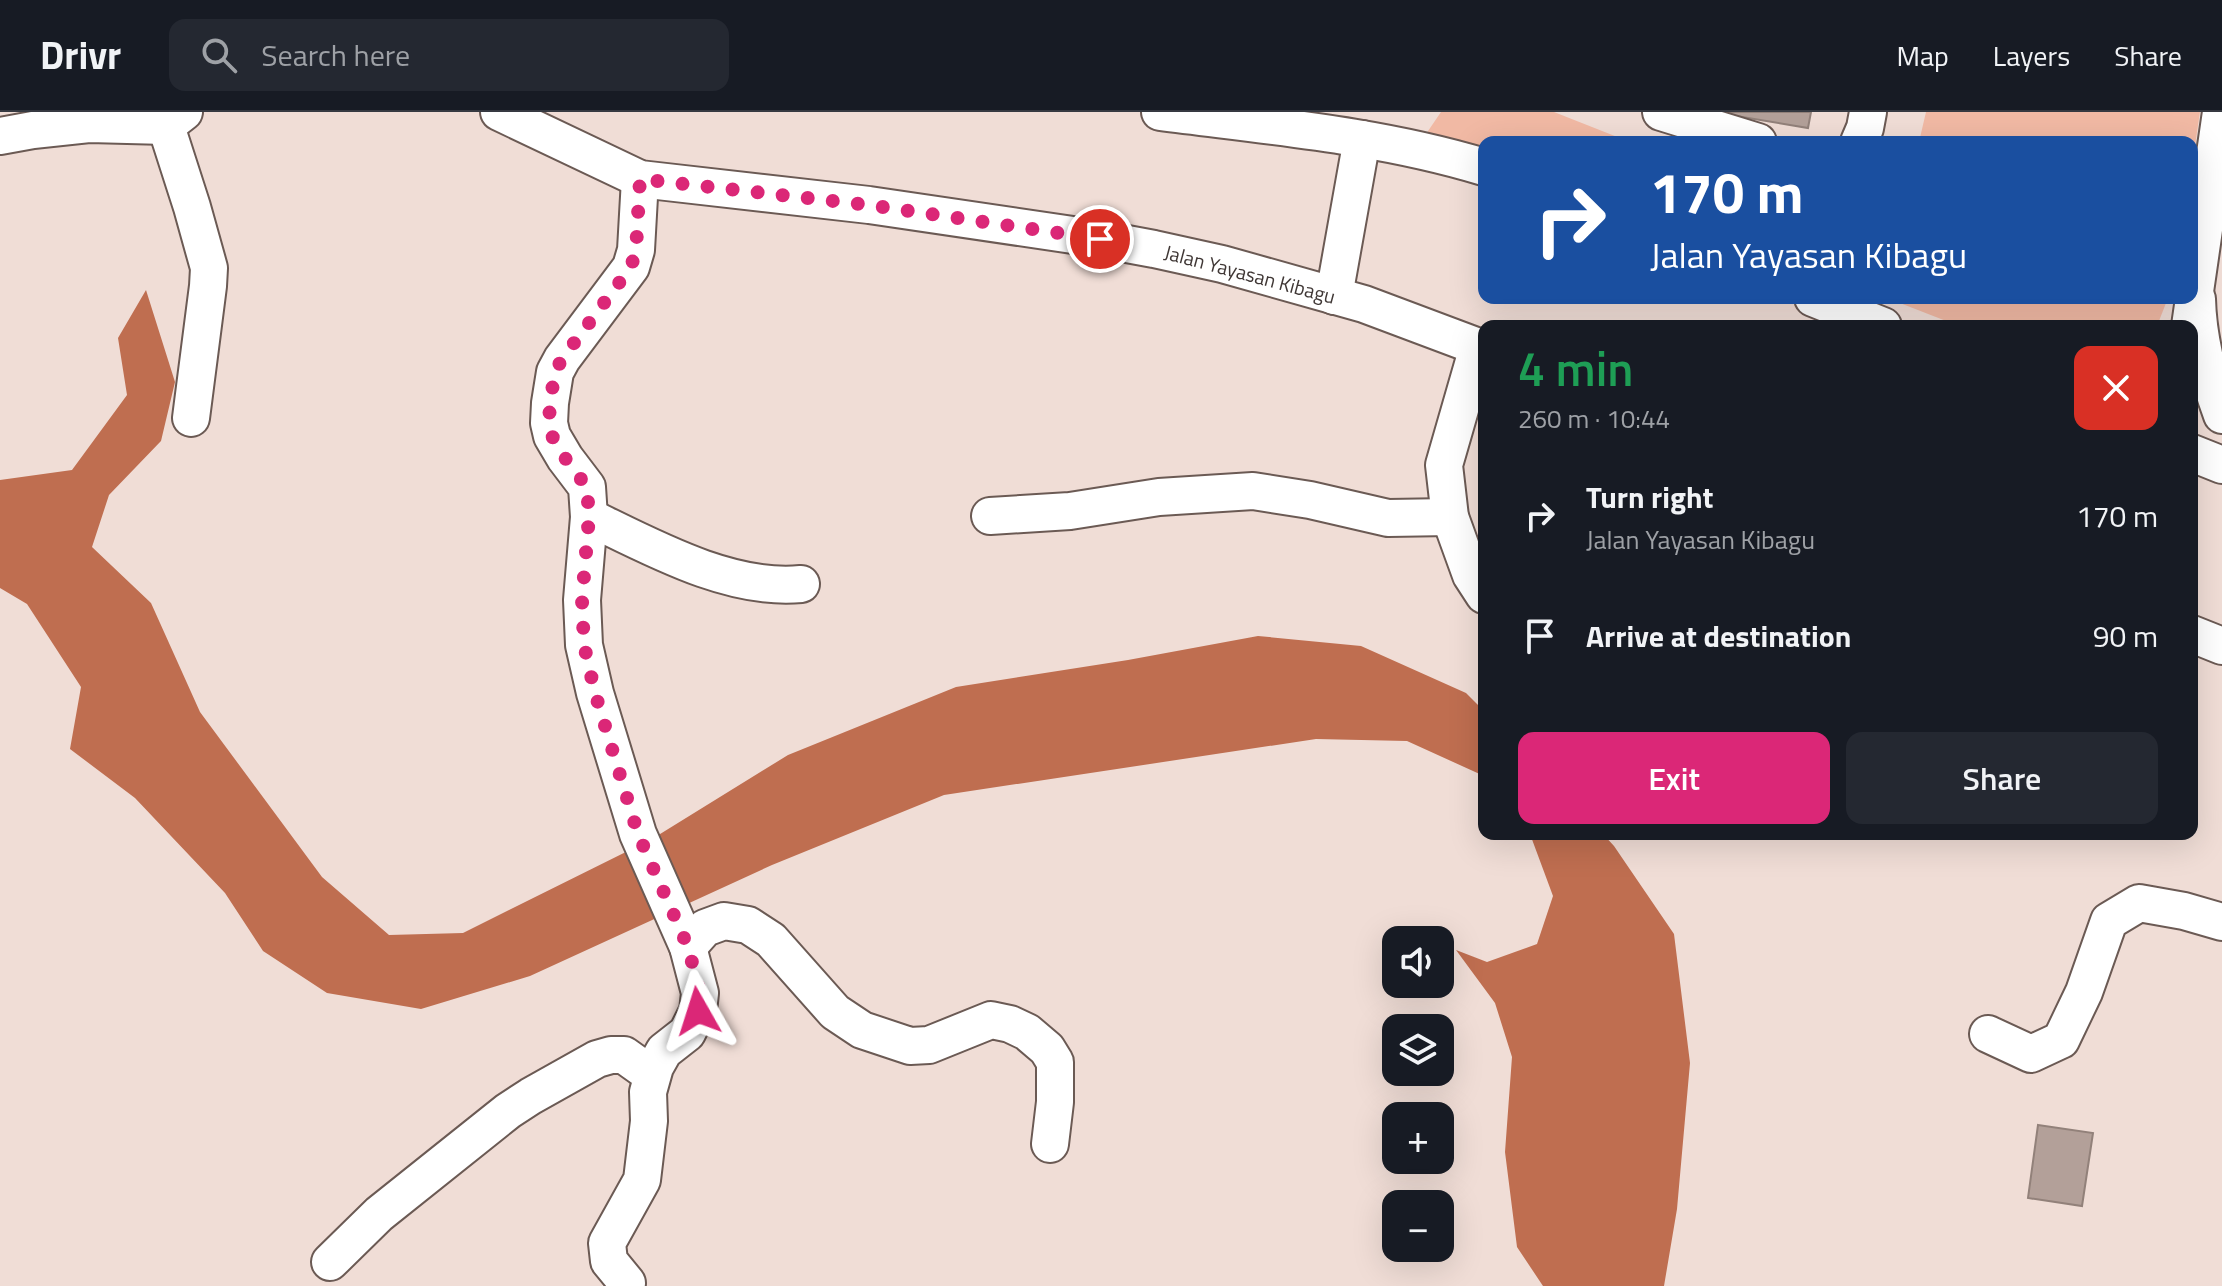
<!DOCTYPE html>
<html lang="en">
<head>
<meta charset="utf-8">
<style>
  body { margin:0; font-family:"Titillium Web",sans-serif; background:#242831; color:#f1f3f6; height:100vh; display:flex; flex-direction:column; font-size:30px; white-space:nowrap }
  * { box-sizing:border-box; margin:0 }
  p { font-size:26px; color:#9ea1a6 }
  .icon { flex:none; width:44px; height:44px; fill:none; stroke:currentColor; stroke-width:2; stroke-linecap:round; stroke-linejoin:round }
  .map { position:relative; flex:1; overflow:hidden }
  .side { position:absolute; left:1478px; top:208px; width:720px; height:520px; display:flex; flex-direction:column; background:#171b24; border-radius:16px; box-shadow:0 8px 32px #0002 }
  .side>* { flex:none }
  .top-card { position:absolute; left:1478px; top:24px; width:720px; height:168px; border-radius:16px; box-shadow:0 8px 32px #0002; background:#1a4fa0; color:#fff; overflow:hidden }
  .controls { position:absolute; left:1382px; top:814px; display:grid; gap:16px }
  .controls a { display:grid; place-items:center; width:72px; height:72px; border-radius:16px; background:#171b24; box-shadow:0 8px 32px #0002; font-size:40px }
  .pin { position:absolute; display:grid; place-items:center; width:68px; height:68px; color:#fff; margin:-34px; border:4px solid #fff; border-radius:50%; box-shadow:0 2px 8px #0007 }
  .me { position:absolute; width:88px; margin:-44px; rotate:354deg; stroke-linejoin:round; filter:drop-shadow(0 0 6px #0008) }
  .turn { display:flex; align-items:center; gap:28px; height:168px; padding:0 40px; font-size:36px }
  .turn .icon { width:104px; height:104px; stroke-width:2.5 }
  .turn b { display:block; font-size:56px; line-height:68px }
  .round { display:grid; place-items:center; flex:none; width:84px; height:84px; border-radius:16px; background:#242831 }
  .headline { display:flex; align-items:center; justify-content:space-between; height:136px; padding:0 40px }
  h1 { font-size:48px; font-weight:600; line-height:60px; color:#1e9e55 }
  .action { display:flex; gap:16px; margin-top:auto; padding:16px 40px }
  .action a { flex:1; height:92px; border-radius:16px; background:#db2777; color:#fff; font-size:32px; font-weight:600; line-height:92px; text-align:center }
  .action a+a { background:#242831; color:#f1f3f6 }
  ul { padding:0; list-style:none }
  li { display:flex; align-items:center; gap:24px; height:120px; padding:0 40px }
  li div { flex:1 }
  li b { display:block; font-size:30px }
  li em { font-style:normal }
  header { display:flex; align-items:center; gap:48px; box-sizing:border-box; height:112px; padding:0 40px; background:#171b24; border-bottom:2px solid #363941 }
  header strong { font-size:38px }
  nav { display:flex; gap:44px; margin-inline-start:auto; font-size:28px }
  .search { width:560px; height:72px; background:#242831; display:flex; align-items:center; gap:20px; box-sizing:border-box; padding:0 28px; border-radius:16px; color:#9ea1a6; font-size:30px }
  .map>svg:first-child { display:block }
  .green { fill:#f1b9a4 }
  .water { fill:#bf6e50 }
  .building { fill:#b3a099; stroke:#92817a; stroke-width:2 }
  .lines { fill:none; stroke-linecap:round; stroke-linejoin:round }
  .minor-casing { stroke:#6b5a54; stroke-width:40 }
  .minor { stroke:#fff; stroke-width:36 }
  .route { stroke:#db2777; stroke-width:14; stroke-dasharray:0 25.2 }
  .labels { text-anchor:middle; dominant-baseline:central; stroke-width:6; stroke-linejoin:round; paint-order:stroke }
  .street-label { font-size:20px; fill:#403836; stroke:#fff }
</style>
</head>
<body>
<header>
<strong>Drivr</strong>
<div class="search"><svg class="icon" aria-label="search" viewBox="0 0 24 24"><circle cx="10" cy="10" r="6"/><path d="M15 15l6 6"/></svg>Search here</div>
<nav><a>Map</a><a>Layers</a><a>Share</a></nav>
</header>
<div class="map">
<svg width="2222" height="1174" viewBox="0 0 2222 1174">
  <rect width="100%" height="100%" fill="#f0ddd6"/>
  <!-- green -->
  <g class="green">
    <path d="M 1441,0 L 1554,0 L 1630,30 L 1484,30 L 1484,38 L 1426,22 Z"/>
    <path d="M 1926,0 L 2200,0 L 2192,54 L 2192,30 L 1919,30 Z"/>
    <path d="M 1887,186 L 2168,186 L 2157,214 L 1959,214 Z"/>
  </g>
  <!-- water -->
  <g class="water">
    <path d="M 146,178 L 175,270 L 161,329 L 109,383 L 92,435 L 151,491 L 200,600 L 322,765 L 389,823 L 463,821 L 652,727 L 788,643 L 956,575 L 1128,548 L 1258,524 L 1361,534 L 1466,581 L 1484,599 L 1484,664 L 1407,629 L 1316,627 L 944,683 L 772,753 L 530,864 L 421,897 L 327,881 L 263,839 L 225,781 L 135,686 L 70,637 L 81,575 L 27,492 L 0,476 L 0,368 L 72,358 L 127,283 L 118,226 Z"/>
    <path d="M 1530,722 L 1603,722 L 1614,734 L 1674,822 L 1690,951 L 1677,1097 L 1664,1174 L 1543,1174 L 1517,1135 L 1505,1040 L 1512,945 L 1495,891 L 1456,838 L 1487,850 L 1537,832 L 1553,784 Z"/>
  </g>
  <!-- building -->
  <g class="building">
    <path d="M 1725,0 L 1811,0 L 1808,16 L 1724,2 Z"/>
    <path d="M 2038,1013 L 2093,1021 L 2082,1094 L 2028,1086 Z"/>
  </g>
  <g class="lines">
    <defs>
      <g id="minor">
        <path d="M 499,0 L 640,67 L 869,93 L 1100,127 L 1154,137 L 1222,152 L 1364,192 L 1484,237"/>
        <path d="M 1160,0 C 1268,14 1379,23 1484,55"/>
        <path d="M 1661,0 L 1758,30"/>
        <path d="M 166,14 L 192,95 L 209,156 L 208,174 L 191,306"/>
        <path d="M 0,24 L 33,18 L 89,12 L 166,14 L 184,0"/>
        <path d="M 1859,30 L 1865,16 L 1868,0"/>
        <path d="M 1334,184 L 1362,27"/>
        <path d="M 1813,186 L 1883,214"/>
        <path d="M 2197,187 C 2198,228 2208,265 2222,303"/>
        <path d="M 2190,214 L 2221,0"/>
        <path d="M 1478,235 L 1444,353 L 1450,405 L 1471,463 L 1484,483"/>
        <path d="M 2192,341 L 2222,353"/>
        <path d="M 990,404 L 1070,399 L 1159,385 L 1253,379 L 1310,388 L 1388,406 L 1450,405"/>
        <path d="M 589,405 C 651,435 730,479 801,472"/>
        <path d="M 2192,522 L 2222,534"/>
        <path d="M 688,835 L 705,816 L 724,809 L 748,813 L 771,828 L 835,900 L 862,918 L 910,934 L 929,933 L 991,908 L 1010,912 L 1027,920 L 1047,937 L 1055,950 L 1055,990 L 1050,1032"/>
        <path d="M 1988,922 L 2031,942 L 2061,928 L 2084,880 L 2109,809 L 2139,791 L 2184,799 L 2222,810"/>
        <path d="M 330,1150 L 379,1102 L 508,999 L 531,984 L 597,947 L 611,943 L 624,943 L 652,963"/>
        <path d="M 627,1171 L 609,1149 L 607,1131 L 642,1068 L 649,1009 L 648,980 L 655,955 L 664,939 L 687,921 L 698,899 L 700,881 L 688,835 L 638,722 L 595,581 L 584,533 L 582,488 L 589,405 L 587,375 L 565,346 L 552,324 L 549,311 L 550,291 L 555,260 L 562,247 L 631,155 L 636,138 L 640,67"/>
      </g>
    </defs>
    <!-- minor casing -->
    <use href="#minor" class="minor-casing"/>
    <!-- minor -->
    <use href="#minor" class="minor"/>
  </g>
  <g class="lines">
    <!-- route -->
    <path class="route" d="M 698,899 L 700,881 L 688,835 L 638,722 L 595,581 L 584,533 L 582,488 L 589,405 L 587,375 L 565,346 L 552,324 L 549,311 L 550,291 L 555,260 L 562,247 L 631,155 L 636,138 L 640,67 L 869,93 L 1100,127"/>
  </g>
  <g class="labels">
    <!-- street labels -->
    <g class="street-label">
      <text transform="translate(1250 162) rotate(15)">Jalan Yayasan Kibagu</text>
    </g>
  </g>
</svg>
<div class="controls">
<a><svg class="icon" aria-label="sound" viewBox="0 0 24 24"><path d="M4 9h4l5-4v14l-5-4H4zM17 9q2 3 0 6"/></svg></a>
<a><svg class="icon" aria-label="layers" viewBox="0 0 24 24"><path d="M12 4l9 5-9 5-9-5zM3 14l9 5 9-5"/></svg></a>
<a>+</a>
<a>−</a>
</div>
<div class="pin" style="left:1100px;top:127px;background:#d93025"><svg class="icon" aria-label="arrive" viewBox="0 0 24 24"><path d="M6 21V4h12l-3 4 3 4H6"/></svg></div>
<svg class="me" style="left:698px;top:899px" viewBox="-20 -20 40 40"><path d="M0-17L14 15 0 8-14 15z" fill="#db2777" stroke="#fff" stroke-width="4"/></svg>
<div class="top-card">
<div class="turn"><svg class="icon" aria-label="right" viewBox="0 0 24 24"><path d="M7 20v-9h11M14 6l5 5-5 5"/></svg><div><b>170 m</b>Jalan Yayasan Kibagu</div></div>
</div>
<section class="side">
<div class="headline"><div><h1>4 min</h1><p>260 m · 10:44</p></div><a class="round" style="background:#d93025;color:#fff"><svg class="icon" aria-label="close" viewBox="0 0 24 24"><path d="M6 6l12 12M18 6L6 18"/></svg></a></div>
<ul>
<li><svg class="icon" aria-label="right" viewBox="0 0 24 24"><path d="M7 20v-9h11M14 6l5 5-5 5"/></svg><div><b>Turn right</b><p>Jalan Yayasan Kibagu</p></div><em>170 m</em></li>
<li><svg class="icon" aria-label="arrive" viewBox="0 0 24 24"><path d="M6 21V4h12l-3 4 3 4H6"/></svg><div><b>Arrive at destination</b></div><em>90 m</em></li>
</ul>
<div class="action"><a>Exit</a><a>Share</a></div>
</section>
</div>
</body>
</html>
